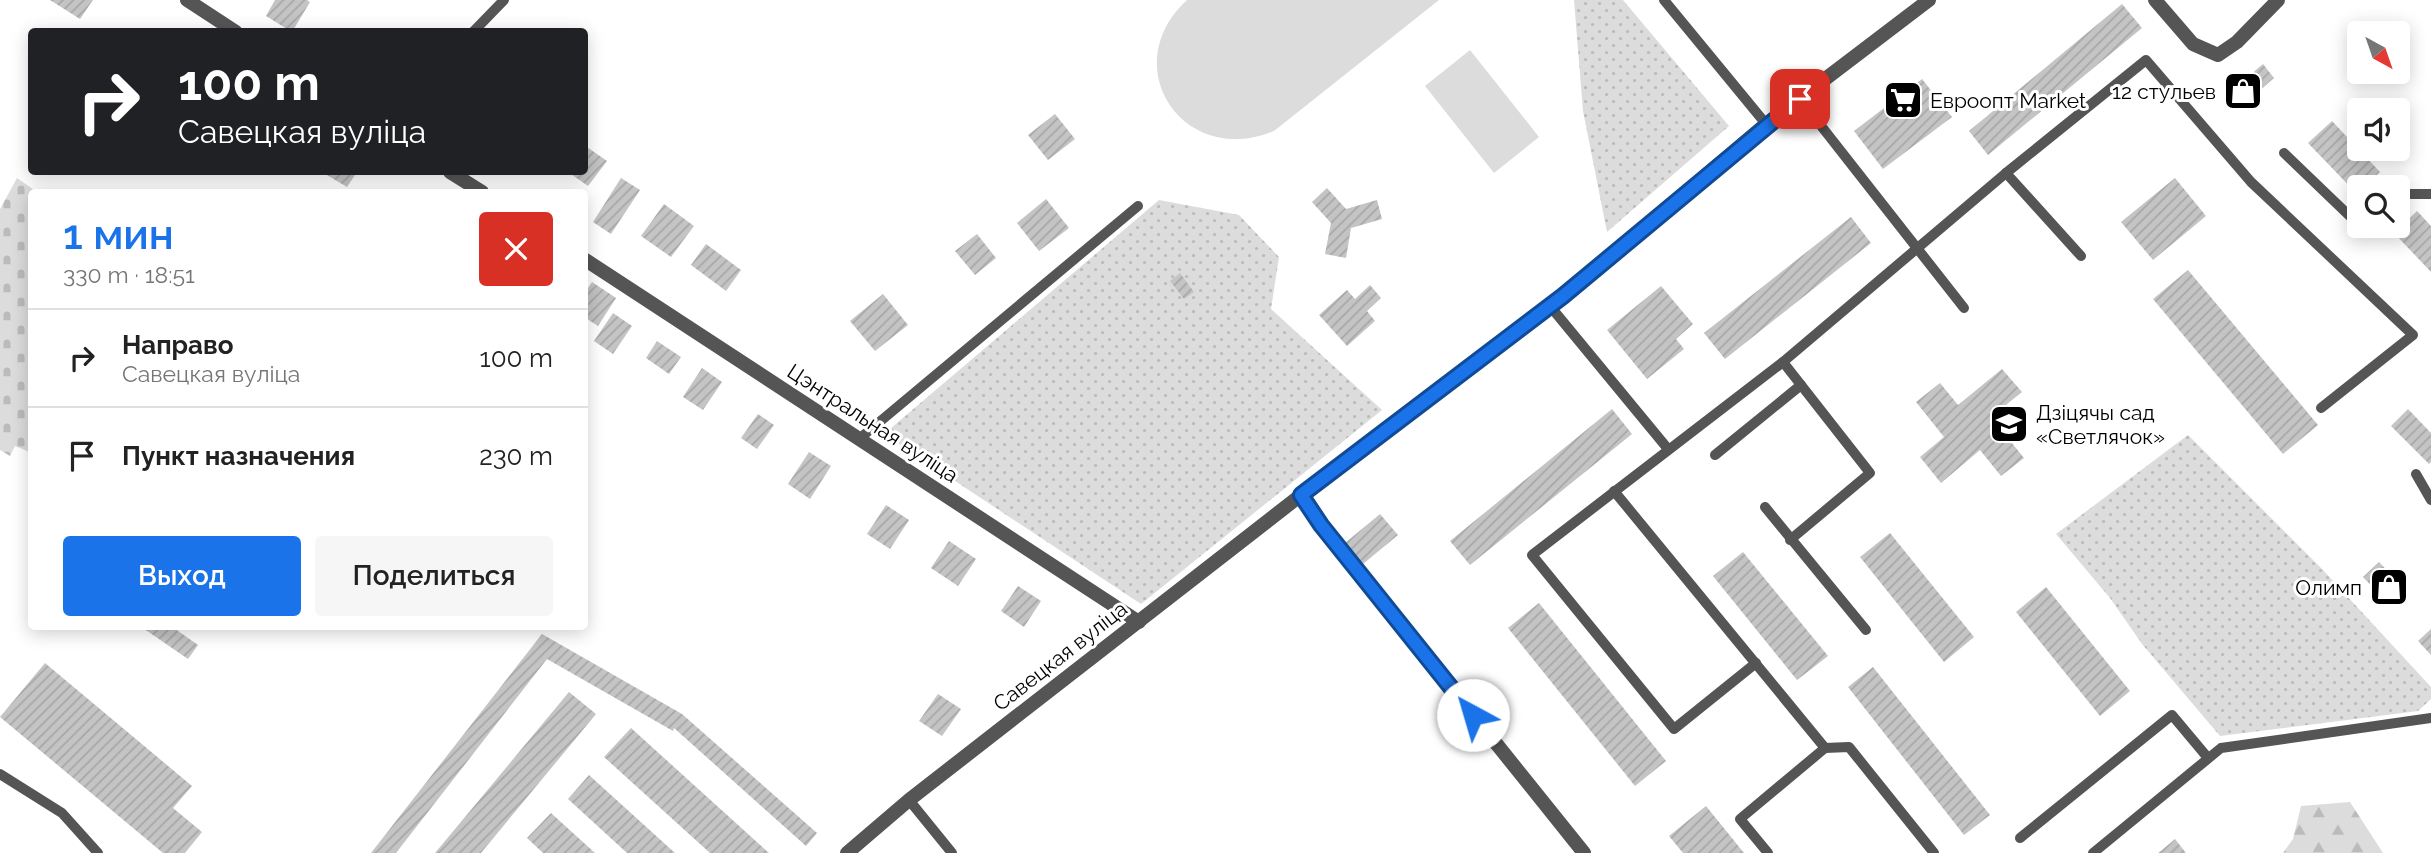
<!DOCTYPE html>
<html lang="ru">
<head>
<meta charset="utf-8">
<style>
  body { margin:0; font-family:Raleway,sans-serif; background:#f6f6f6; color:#222; height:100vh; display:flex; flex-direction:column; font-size:26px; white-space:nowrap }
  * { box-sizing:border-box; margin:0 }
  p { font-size:23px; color:#767676 }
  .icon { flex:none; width:38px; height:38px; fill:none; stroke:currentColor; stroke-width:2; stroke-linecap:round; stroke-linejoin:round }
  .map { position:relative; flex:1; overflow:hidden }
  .drawer { position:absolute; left:28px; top:189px; width:560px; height:441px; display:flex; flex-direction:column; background:#fff; border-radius:7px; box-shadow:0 4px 18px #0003 }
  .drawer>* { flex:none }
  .top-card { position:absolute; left:28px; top:28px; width:560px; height:147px; border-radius:7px; box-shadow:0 4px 18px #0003; background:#202124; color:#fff; overflow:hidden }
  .needle { width:46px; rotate:140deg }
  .fabs { position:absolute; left:2347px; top:21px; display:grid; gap:14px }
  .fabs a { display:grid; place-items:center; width:63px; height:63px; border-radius:7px; background:#fff; box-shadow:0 4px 18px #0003; font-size:35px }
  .pin { position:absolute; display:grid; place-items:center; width:60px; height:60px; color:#fff; margin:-30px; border-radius:14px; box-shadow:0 4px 10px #0006 }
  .me { position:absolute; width:77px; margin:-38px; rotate:321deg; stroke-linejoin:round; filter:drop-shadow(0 0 5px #0008) }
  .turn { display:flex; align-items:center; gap:24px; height:147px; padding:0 35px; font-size:32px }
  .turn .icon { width:91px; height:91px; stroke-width:2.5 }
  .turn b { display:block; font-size:49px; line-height:60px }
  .round { display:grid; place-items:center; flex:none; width:74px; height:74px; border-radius:7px; background:#f6f6f6 }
  .overview { display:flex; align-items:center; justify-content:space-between; height:119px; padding:0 35px }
  h1 { font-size:42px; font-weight:600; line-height:52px; color:#1a73e8 }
  .action { display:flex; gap:14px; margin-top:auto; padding:14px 35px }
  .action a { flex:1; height:80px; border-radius:7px; background:#1a73e8; color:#fff; font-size:28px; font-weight:600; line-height:80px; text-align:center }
  .action a+a { background:#f6f6f6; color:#222 }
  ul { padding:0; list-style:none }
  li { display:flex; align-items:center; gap:21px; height:98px; padding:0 35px; border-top:2px solid #e0e0e0 }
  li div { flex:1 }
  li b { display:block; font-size:26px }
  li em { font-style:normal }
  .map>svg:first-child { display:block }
  .grass { fill:url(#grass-dots) }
  .forest { fill:url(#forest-firs) }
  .cemetery { fill:url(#cemetery-stones) }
  .garden { fill:#dcdcdc }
  .building { fill:url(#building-hatch) }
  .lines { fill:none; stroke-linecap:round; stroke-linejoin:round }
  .lane { stroke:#555; stroke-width:10 }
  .street { stroke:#555; stroke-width:14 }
  .route-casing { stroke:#114b97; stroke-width:18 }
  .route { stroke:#1a73e8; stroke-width:12 }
  .labels { text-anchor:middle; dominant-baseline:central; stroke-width:6; stroke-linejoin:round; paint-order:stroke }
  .poi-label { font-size:21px; fill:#000; stroke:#fff; text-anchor:end }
  .street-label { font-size:21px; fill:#000; stroke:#fff }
</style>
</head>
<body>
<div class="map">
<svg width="2431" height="853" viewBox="0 0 2431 853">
  <defs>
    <pattern id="grass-dots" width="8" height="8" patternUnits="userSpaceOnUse" patternTransform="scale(1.75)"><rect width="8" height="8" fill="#dcdcdc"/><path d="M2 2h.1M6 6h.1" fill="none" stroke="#bbb" stroke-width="1.8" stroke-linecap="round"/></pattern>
    <pattern id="forest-firs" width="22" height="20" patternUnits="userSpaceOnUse" patternTransform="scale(1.75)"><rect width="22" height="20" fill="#dcdcdc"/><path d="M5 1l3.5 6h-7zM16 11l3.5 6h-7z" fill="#bbb"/></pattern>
    <pattern id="cemetery-stones" width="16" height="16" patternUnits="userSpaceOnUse" patternTransform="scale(1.75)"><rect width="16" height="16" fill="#dcdcdc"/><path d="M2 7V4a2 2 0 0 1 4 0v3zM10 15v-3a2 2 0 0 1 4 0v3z" fill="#bbb"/></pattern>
    <pattern id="building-hatch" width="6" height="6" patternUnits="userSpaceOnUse" patternTransform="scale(1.75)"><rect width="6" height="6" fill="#c4c4c4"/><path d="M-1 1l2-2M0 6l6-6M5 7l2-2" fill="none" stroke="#a7a7a7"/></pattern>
  </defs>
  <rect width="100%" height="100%" fill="#fff"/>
  <!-- grass -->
  <g class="grass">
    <path d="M 1574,0 L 1623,0 L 1729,126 L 1607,232 L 1583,111 Z"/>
    <path d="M 1159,200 L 1239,215 L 1279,257 L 1271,309 L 1382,410 L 1141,604 L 884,434 Z"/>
    <path d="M 2188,435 L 2322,569 L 2431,687 L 2431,699 L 2418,711 L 2220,736 L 2142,644 L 2110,598 L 2056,534 Z"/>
  </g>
  <!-- forest -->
  <path class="forest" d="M 2350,802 L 2383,853 L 2283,853 L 2293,839 L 2301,806 Z"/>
  <!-- cemetery -->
  <path class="cemetery" d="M 17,178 L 37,192 L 32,192 L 32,453 L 15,446 L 10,456 L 0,450 L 0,209 Z"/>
  <!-- garden -->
  <g class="garden">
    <path d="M 1187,0 L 1439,0 L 1274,131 C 1183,169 1115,66 1187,0 Z"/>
    <path d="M 1470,50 L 1539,137 L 1494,173 L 1425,86 Z"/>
  </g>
  <!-- building -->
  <g class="building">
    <path d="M 50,0 L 93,0 L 80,19 Z"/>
    <path d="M 275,0 L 307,0 L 310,2 L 292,32 L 266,16 Z"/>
    <path d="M 2122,4 L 2142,28 L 1988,155 L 1969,131 Z"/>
    <path d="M 2263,64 L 2274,78 L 2241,107 L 2229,93 Z"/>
    <path d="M 1922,79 L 1952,117 L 1883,169 L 1854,131 Z"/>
    <path d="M 1055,114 L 1075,139 L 1048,160 L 1028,135 Z"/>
    <path d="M 2332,121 L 2380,172 L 2364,187 L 2359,187 L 2357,194 L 2308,143 Z"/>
    <path d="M 584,145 L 607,161 L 588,186 L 568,172 L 584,172 Z"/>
    <path d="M 322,172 L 357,172 L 347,187 Z"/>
    <path d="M 621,178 L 640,190 L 611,234 L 593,222 Z"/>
    <path d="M 2175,178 L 2206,216 L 2153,260 L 2121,222 Z"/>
    <path d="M 1327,188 L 1346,209 L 1377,200 L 1382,219 L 1351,228 L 1346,258 L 1325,254 L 1331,223 L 1312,202 Z"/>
    <path d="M 1046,199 L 1069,228 L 1039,251 L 1017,223 Z"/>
    <path d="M 664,204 L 694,226 L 671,257 L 641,236 Z"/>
    <path d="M 2417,211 L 2431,226 L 2431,272 L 2394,233 Z"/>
    <path d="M 1851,217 L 1871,243 L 1725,359 L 1704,333 Z"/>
    <path d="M 977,234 L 996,258 L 975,275 L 955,251 Z"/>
    <path d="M 706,244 L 741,270 L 726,291 L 691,265 Z"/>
    <path d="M 2188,270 L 2318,425 L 2283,454 L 2153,299 Z"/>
    <path d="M 1180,273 L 1194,292 L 1184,299 L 1170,281 Z"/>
    <path d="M 592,282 L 616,298 L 598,326 L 584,317 L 584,294 Z"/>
    <path d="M 1370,285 L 1381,298 L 1367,311 L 1375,321 L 1347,346 L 1319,315 L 1347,290 L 1355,299 Z"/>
    <path d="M 1661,286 L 1693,324 L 1676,339 L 1684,349 L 1647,379 L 1607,330 Z"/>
    <path d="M 883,294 L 908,325 L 875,351 L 850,321 Z"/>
    <path d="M 613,313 L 632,326 L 613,354 L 594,341 Z"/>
    <path d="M 657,341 L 681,357 L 669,374 L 646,358 Z"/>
    <path d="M 702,368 L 722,382 L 703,410 L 683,397 Z"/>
    <path d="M 2002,369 L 2022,392 L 1991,417 L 2024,458 L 2001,476 L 1980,450 L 1941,483 L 1920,457 L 1944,437 L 1916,402 L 1940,383 L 1958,405 Z"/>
    <path d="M 1612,409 L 1632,434 L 1470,565 L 1450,541 Z"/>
    <path d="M 2408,409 L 2431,433 L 2431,462 L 2429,464 L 2391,426 Z"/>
    <path d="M 758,414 L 774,425 L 757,449 L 741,438 Z"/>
    <path d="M 809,452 L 831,466 L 810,499 L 788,484 Z"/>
    <path d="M 886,505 L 909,520 L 890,549 L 867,534 Z"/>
    <path d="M 1380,514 L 1398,535 L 1363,564 L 1345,543 Z"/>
    <path d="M 1890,533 L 1974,637 L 1944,662 L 1860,557 Z"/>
    <path d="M 949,541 L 976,559 L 958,586 L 931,568 Z"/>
    <path d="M 1743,552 L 1828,656 L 1797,680 L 1713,576 Z"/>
    <path d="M 2379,562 L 2396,580 L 2381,596 L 2363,577 Z"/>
    <path d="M 1018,586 L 1041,601 L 1024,627 L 1001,611 Z"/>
    <path d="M 2046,587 L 2130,691 L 2100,716 L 2016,612 Z"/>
    <path d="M 1539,603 L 1666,761 L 1635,786 L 1508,628 Z"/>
    <path d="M 140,626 L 171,626 L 198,645 L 188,659 Z"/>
    <path d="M 2431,629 L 2431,655 L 2418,641 Z"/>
    <path d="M 542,634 L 682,714 L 817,833 L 806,846 L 674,728 L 673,731 L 547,659 L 396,853 L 371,853 Z"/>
    <path d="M 45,663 L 192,786 L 173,808 L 202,832 L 185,853 L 163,853 L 0,717 Z"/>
    <path d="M 1873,667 L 1990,815 L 1964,835 L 1848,687 Z"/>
    <path d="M 569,692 L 596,714 L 481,853 L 435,853 Z"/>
    <path d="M 938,694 L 961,709 L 942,736 L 919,721 Z"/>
    <path d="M 631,728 L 769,853 L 710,853 L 604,757 Z"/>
    <path d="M 589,775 L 675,853 L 627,853 L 568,799 Z"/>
    <path d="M 1706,806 L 1744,853 L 1683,853 L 1669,836 Z"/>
    <path d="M 551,813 L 595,853 L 543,853 L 527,838 Z"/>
    <path d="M 2175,839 L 2186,853 L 2158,853 L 2162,850 Z"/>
  </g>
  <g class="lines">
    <!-- lane -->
    <g class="lane">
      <path d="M 1664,0 L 1766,124"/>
      <path d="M 473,32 L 504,0"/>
      <path d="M 1800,99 L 1964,308"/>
      <path d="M 2284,153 L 2359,225"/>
      <path d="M 2006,173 L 2081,256"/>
      <path d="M 2398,198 L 2402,194 L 2431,194"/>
      <path d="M 1550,306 L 1668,449"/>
      <path d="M 1783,362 L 1870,473 L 1790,540"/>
      <path d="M 859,439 L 1138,206"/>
      <path d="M 1715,455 L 1801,385"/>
      <path d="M 2416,474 L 2431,500"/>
      <path d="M 1614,491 L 1825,748 L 1849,747 L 1934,853"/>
      <path d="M 1765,507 L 1866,630"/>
      <path d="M 1756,663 L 1674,729 L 1532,555 L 1783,362 L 2006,173 L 2146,60 L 2251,182 L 2413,335 L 2321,408"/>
      <path d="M 0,774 L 62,813 L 98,853"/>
      <path d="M 909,800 L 952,853"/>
      <path d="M 2020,838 L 2172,715 L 2208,758"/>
      <path d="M 1768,853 L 1740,819 L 1825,748"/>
      <path d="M 2093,853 L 2221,748 L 2431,718"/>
    </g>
    <!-- street -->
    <g class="street">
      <path d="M 187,0 L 236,32"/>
      <path d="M 2155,0 L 2193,44 L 2218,55 L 2237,42 L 2278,0"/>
      <path d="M 450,172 L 482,192"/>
      <path d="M 584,259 L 1139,622"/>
      <path d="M 847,853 L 909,800 L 1301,495"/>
      <path d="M 1584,853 L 1321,525 L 1301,495 L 1563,296 L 1766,124 L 1929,0"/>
    </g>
  </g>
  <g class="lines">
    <defs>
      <path id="route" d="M 1473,715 L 1321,525 L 1301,495 L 1563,296 L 1800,99"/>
    </defs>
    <!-- route casing -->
    <use href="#route" class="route-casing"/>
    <!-- route -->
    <use href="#route" class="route"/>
  </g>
  <!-- icons -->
  <defs>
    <symbol id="shop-square" viewBox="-11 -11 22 22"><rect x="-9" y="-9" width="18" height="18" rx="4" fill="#000" stroke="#fff"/><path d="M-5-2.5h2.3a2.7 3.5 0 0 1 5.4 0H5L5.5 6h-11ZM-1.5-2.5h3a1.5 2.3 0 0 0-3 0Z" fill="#fff"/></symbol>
    <symbol id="supermarket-square" viewBox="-11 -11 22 22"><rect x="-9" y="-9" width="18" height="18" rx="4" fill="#000" stroke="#fff"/><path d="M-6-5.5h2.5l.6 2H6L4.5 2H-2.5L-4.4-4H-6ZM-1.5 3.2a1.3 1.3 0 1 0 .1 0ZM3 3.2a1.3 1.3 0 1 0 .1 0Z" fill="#fff"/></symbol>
    <symbol id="school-square" viewBox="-11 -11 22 22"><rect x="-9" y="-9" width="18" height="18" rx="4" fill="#000" stroke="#fff"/><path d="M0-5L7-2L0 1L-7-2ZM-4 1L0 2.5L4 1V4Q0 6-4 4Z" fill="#fff"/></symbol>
  </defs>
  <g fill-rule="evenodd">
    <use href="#shop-square" x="2221" y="69" width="44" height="44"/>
    <use href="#supermarket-square" x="1881" y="78" width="44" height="44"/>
    <use href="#school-square" x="1987" y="402" width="44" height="44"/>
    <use href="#shop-square" x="2367" y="565" width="44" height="44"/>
  </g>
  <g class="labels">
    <!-- poi labels -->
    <g class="poi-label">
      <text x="2216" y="91">12 стульев</text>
      <text x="1930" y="100" text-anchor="start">Евроопт Market</text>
      <text x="2036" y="412" text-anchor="start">Дзіцячы сад<tspan x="2036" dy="24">«Светлячок»</tspan></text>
      <text x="2362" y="587">Олимп</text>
    </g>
    <!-- street labels -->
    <g class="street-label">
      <text transform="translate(873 423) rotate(33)">Цэнтральная вуліца</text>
      <text transform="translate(1060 656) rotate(-38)">Савецкая вуліца</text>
    </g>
  </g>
</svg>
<div class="fabs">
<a><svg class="needle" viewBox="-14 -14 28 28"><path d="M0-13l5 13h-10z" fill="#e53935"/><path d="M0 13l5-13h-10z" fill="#767676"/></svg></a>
<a><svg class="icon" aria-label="sound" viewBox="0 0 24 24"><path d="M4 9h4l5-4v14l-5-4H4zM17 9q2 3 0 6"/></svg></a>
<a><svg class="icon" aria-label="search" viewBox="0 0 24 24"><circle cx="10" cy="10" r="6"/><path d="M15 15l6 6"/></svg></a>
</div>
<div class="pin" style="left:1800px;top:99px;background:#d93025"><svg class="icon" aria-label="arrive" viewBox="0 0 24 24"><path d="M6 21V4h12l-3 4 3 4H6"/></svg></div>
<svg class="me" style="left:1473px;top:715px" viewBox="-20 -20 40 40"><circle r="19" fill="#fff"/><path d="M0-13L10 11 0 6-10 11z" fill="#1a73e8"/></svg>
<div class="top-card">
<div class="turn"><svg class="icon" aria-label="right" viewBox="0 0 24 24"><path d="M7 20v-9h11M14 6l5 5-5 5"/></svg><div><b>100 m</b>Савецкая вуліца</div></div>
</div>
<section class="drawer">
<div class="overview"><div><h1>1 мин</h1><p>330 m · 18:51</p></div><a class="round" style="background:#d93025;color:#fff"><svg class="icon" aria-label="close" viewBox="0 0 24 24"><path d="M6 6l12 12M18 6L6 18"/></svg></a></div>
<ul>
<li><svg class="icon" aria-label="right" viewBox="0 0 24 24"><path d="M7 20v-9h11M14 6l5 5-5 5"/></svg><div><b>Направо</b><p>Савецкая вуліца</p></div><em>100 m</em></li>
<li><svg class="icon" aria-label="arrive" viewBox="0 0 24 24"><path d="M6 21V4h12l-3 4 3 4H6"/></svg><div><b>Пункт назначения</b></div><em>230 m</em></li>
</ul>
<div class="action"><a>Выход</a><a>Поделиться</a></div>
</section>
</div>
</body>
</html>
